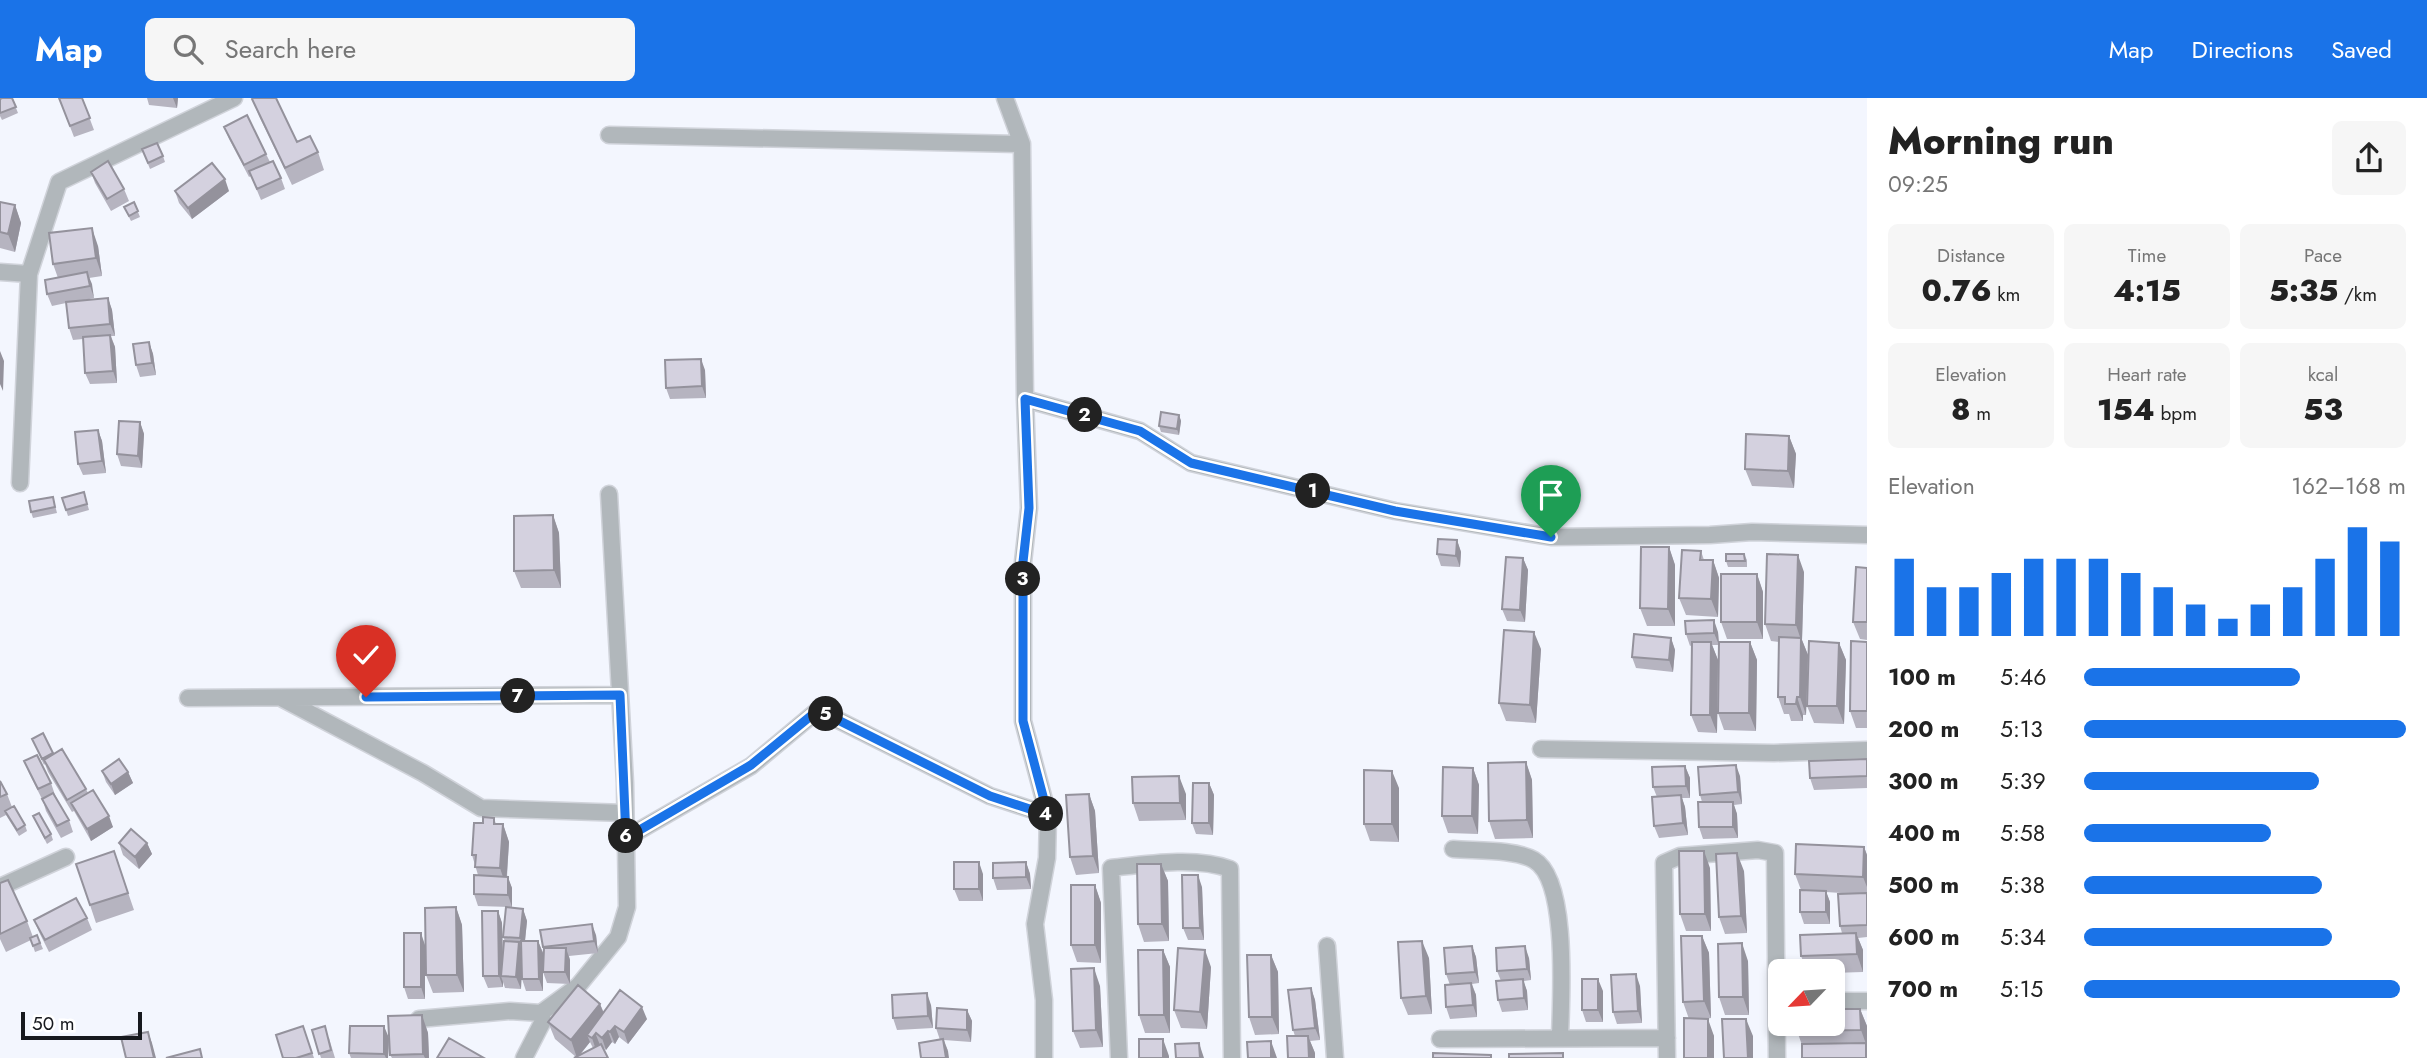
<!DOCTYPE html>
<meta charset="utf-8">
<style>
body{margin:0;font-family:Jost,sans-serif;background:#f6f6f6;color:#222;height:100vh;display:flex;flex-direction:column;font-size:26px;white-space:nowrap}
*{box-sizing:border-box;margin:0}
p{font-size:23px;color:#767676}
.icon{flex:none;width:38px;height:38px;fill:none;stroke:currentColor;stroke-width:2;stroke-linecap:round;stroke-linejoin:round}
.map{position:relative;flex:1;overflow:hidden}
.drawer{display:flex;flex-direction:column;background:#fff;width:560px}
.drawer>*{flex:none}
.needle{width:46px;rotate:245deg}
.fabs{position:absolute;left:1768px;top:861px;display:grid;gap:14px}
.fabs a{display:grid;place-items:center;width:77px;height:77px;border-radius:10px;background:#fff;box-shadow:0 4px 10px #0003;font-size:35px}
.scale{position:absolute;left:21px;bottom:18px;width:121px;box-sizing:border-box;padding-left:7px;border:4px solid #17191e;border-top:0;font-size:19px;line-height:24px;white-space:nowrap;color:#17191e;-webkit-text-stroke:5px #fff;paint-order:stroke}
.pin{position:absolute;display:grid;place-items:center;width:60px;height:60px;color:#fff;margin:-72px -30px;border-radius:50% 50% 50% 0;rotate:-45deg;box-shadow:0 0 7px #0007}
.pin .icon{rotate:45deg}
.km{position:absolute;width:35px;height:35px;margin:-18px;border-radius:50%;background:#222;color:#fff;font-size:19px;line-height:35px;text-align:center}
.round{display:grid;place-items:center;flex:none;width:74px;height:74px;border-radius:10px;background:#f6f6f6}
.overview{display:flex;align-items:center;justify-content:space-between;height:119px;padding:0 21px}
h1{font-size:38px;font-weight:800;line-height:52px}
.metrics{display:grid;grid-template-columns:repeat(3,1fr);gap:10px;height:119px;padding:7px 21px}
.metrics div{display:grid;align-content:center;border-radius:10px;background:#f6f6f6;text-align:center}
.metrics b{font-size:30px;font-weight:800}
.metrics small{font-size:19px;font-weight:400}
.metrics p{font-size:19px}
.chart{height:196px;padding:14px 21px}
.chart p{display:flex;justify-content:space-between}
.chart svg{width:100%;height:126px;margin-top:7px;stroke:#1a73e8;stroke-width:6}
ul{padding:0 21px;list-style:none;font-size:23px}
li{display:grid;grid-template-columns:112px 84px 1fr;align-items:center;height:52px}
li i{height:18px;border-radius:9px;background:#1a73e8}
header{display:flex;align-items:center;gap:42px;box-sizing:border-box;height:98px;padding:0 35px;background:#1a73e8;color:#fff}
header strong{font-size:33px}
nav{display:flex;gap:38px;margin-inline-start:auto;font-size:24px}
.search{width:490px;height:63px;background:#f6f6f6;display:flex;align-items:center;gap:18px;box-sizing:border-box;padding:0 24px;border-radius:10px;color:#767676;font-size:26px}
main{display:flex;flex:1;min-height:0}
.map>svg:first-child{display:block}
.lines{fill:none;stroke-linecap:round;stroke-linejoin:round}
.street-casing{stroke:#d0d3da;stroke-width:19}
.street{stroke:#b1b7bb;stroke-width:16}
.wall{fill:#b6b4c0;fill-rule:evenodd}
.shaded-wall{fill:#94929c}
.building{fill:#d4d1df;stroke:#94929c;stroke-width:2}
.route-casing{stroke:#fff;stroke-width:14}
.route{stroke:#1a73e8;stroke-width:9}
</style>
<header>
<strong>Map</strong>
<div class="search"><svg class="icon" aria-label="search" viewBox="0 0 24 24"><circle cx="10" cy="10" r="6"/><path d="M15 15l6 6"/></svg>Search here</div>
<nav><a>Map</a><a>Directions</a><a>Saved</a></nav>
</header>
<main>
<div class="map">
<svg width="1867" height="960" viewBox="0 0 1867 960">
<rect width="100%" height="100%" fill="#f3f6fe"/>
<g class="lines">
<g class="street-casing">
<path id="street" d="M1005 0 1022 46 1025 301 1029 410 1023 464V623L1048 717 1047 760 1035 826 1044 902V960
M609 37 1022 46
M0 174 29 176
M1025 301 1140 333 1191 365 1395 413 1551 439 1710 437 1752 434 1867 437
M20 385 29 176 59 84 234 0
M188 600 620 597
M283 601 423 675 481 710 625 715
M1541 651 1774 655 1867 652
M626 740 751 668 818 612 990 698 1048 717
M1453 751C1476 753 1515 751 1534 762 1569 782 1561 901 1560 939
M0 789 66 759
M1327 848 1335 960
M1832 903H1867
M541 915 578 888 618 839 627 809 625 685 609 396
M419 921 510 913 541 915 543 923 524 960
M1440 941 1667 940
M1119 960 1111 770C1146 766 1196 758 1230 771L1232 960
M1667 960 1664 765 1680 758 1758 752 1775 755 1777 960"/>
</g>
<use href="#street" class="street"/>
</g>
<path class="wall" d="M12 0 18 15 2 22 0 18V1Z
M59 0H82L94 32 74 39Z
M147 0H178L177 10 149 7Z
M252 1 297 44 318 54 324 72 292 87 259 18Z
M224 29 266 56 270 64 281 80 285 91 261 102 251 78 249 79 229 41Z
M142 51 163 58 165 64 150 71Z
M91 74 124 91 129 103 111 113 95 85Z
M175 93H229L192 121 179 105Z
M0 104 15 107 21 125 15 154 0 150Z
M134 104 140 119 131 123 124 109Z
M98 148 102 178 89 180 94 200 75 204 108 200 112 212 115 238H111L115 249 117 285 90 286 85 275 83 241 73 242 69 230 66 205 52 208 47 196 58 180 53 166Z
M149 244 153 256 156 277 140 279 136 267Z
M705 272 706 300 670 301 666 290Z
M1179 317 1181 323 1179 337 1161 334 1159 328Z
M140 324 144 336 142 370 121 368 117 356Z
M98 332 102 343 106 375 83 377 78 366Z
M1789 338 1796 356 1794 390 1752 388 1745 371Z
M84 394 89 412 68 418 62 400Z
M53 399 57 415 33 420 31 414Z
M553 417 559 435 561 490H521L514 473Z
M1457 442 1461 454 1460 469 1441 468 1437 456Z
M1669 449 1675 467V528H1647L1640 510Z
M1701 453 1704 462H1713L1719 480 1718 519 1686 517 1679 500Z
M1744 456 1747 462V469H1728L1726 463Z
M1523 460 1528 472 1525 524 1507 523 1502 511Z
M1867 470V542L1860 541 1853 524Z
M1804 474 1802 542 1808 557 1806 617H1803V623H1791L1789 616H1784L1778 599 1779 544 1771 543 1765 526Z
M1757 476 1763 494V541H1727L1721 524Z
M1718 534 1719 547H1712L1718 562 1717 635 1698 634 1691 617 1692 547 1690 548 1686 536Z
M1671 540 1675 552 1673 574 1636 570 1632 559Z
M1750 544 1757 562 1756 633 1724 632 1718 615Z
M1867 544V630H1856L1850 613Z
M1839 545 1846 562 1844 626 1814 625 1807 608Z
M1541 551 1536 625 1506 623 1499 605Z
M32 641 54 656 86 691 88 695 113 729 91 743 74 713 72 714 48 674 45 666 44 667Z
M1867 661V690L1814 692 1810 680Z
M24 663 51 685 55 697 69 722 73 734 61 740 46 713 43 703 29 675Z
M1526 664 1532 682 1533 740 1495 741 1489 723Z
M1685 668 1690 680V700H1682L1685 709 1688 737 1659 740 1654 728 1657 699 1653 689Z
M1473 670 1479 687 1478 736 1448 735 1442 718Z
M102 673 128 674 133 685 115 697 106 684Z
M1740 678 1742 706 1734 707 1737 716 1738 740 1703 741 1699 729 1702 704 1700 697Z
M0 683 7 696 12 709 25 727 27 733 19 738 6 717 0 720Z
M1209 685 1214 697 1213 737 1196 736 1192 725Z
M1399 690V744L1370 743 1364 726Z
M1089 696 1095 713 1099 775 1076 777 1070 759Z
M1186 696V722L1139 723 1133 705Z
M33 718 51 736 53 742 47 746Z
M494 720 496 726H503L509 744 507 779 512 790V809L478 808 474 796 478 777 472 757 483 725Z
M119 745H147L152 756 139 771 123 757Z
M1864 749 1867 757V839L1858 840 1863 852V874L1832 875V873H1807L1801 858 1842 835 1840 828 1856 796 1826 794 1830 804V826H1804L1800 814 1801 792 1795 776Z
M1026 764 1030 776 1031 791 997 792 993 780Z
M1161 766 1168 783 1169 843 1144 844 1138 826Z
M1710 770 1711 833H1686L1680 816Z
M120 771 134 812 96 825 90 807Z
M1744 773 1747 835 1725 836 1719 819Z
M983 776V803H959L954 791Z
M0 785 27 823 33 839 37 837 43 851 35 854 31 842 6 854 0 841Z
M1095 787 1101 805V865L1077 864 1071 847Z
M1202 789 1204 842H1188L1183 830Z
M456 809 462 827 464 894 433 895 426 877Z
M523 811 527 823 525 843H538L543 855V893H526L521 878V891L505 890 503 884V889L488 890 483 878 498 813 502 825 503 854 505 843 503 839Z
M87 820 92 832 49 854 39 834 34 822Z
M596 837 598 855 569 858 570 862V886L547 885 543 874 544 852 543 849Z
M1702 838 1709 855 1711 920 1705 921 1714 938V960H1684L1689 921 1683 904Z
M425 847V901H408L404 889Z
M1472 848 1476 859 1479 885 1472 886 1476 897 1477 919 1450 921 1446 909 1450 887 1446 876Z
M1163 852 1170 869V935H1145L1139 917Z
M1271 857 1278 874 1279 936 1255 937 1249 919Z
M1429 860 1432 916 1408 917 1401 900Z
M1529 860 1531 882 1523 883 1527 893 1528 912 1502 914 1498 902 1501 883 1497 873Z
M1748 863 1749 917H1725L1719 899Z
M1211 869 1207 931 1181 930 1174 912Z
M1100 888 1103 949 1080 950 1073 933Z
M1640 888 1642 925 1617 926 1613 914Z
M1311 890 1315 902 1320 942 1310 943 1315 955 1295 938 1293 932Z
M1603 893V924H1586L1582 912Z
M600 906 604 915 647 921 628 946 619 939 615 946 612 944 606 952 603 949 576 959 555 941 548 924ZM590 944 593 950 580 957Z
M931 907 933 930 897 932 893 920Z
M1860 911 1867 928V960L1802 947 1797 933Z
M967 912 972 923 971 944 944 942 948 953 940 942 936 930Z
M422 917 428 935 429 960H392L390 957Z
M303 928 314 960H283Z
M312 932 329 940 335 960H321Z
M389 940 388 960H351L349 955Z"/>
<path class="shaded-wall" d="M173 0H178L177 10Z
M225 81 229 93 192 121 188 110Z
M15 107 21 125 15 154 8 136Z
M92 130 98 148 102 178 96 160Z
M87 174 92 186 94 200 90 188Z
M108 200 112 212 115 238 110 226Z
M110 237 115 249 117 285 113 273Z
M149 244 153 256 156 277 152 265Z
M0 253 4 263 3 293 0 286Z
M701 261 705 272 706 300 702 288Z
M1179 317 1181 323 1179 337 1177 331Z
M140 324 144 336 142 370 138 358Z
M98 332 102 343 106 375 102 363Z
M1789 338 1796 356 1794 390 1788 373Z
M553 417 559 435 561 490 554 472Z
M1457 442 1461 454 1460 469 1456 458Z
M1669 449 1675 467V528L1668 511Z
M1798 457 1804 474 1802 542 1808 557 1806 617 1800 599 1801 542 1796 527Z
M1523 460 1528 472 1525 524 1520 512Z
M1713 462 1719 480 1718 519 1711 501Z
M1757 476 1763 494V541L1757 524Z
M1714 522 1718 534 1719 547 1714 535Z
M1534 534 1541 551 1536 625 1530 607Z
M1671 540 1675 552 1673 574 1669 562Z
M1711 544 1718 562 1717 635 1710 617Z
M1750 544 1757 562 1756 633 1749 615Z
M1839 545 1846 562 1844 626 1837 608Z
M1797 599 1803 617V623L1796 606Z
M1526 664 1532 682 1533 740 1527 722Z
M1736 667 1740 678 1742 706 1738 694Z
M1685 668 1690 680V700L1686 688Z
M1473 670 1479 687 1478 736 1472 718Z
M1392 673 1399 690V744L1392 726Z
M128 674 133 685 115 697 111 686Z
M1179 678 1186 696V722L1180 705Z
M1209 685 1214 697 1213 737 1209 725Z
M1089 696 1095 713 1099 775 1093 758Z
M1681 697 1685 709 1688 737 1683 725Z
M1733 704 1737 716 1738 740 1733 729Z
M109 718 113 729 91 743 87 731Z
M503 726 509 744 506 788 500 770Z
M147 745 152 756 139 771 135 759Z
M1864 749 1867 757V789L1863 779Z
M1704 753 1710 770 1711 833 1705 816Z
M1737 755 1744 773 1747 835 1741 818Z
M979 764 983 776V803L979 791Z
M1026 764 1030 776 1031 791 1026 779Z
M1161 766 1168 783 1169 843 1162 826Z
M1198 777 1202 789 1204 842 1200 830Z
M508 779 512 790V809L508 797Z
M1095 787 1101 805V865L1095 847Z
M1826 793 1830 804V826L1826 814Z
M456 809 462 827 464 894 457 877Z
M523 811 527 823 524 852 520 840Z
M498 813 502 825 503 878H501L503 884V889L499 878Z
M592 826 596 837 598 855 594 843Z
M421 835 425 847V901L421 889Z
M1856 835 1863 852V874L1857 856Z
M1702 838 1709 855 1711 920 1704 903Z
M538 843 543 855V893L539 881Z
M1422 843 1429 860 1432 916 1426 898Z
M519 844 523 856 521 891 516 879Z
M1742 845 1748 863 1749 917 1743 899Z
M1472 848 1476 859 1479 885 1475 874Z
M1525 848 1529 860 1531 882 1527 871Z
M566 850 570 862V886L565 874Z
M1163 852 1170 869V935L1164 917Z
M1205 852 1211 869 1207 931 1200 914Z
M1271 857 1278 874 1279 936 1272 919Z
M1094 870 1100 888 1103 949 1096 932Z
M1636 876 1640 888 1642 925 1638 913Z
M1523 881 1527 893 1528 912 1524 900Z
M1598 881 1603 893V924L1598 912Z
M1471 885 1476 897 1477 919 1473 907Z
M1311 890 1315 902 1320 942 1315 930Z
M927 895 931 907 933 930 928 918Z
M600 906 607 924 596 937 600 947 596 952 592 940 587 937 590 944 577 960 571 942Z
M642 909 647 921 628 946 624 934Z
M1860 911 1867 928V960H1866V946L1861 932Z
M967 912 972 923 971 944 967 932Z
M422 917 428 935 429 960H425L423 956Z
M1708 921 1714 938V960H1708Z
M1746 921 1753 938V960H1748Z
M384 928 389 940 388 960H386L384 956Z
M615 928 619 939 615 946 610 934Z
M608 933 612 944 606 952 602 940Z
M148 934 152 945 156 960H154Z
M1308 938 1315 955V960H1309Z
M943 941 948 953 949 960H946Z
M1163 941 1169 958V960H1163Z
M1271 943 1277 960H1271Z
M1199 945 1204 960H1200Z"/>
<path class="building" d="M2 0H12L16 9 0 15V1Z
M59 0H82L90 20 70 28Z
M253 0H276L297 44 310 38 318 54 285 70 252 1Z
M247 17 266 56 244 67 224 29Z
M157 45 163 58 148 65 142 51Z
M108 63 124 91 107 101 91 74Z
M273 63 281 80 257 91 249 73Z
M212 65 225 81 188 110 175 93Z
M0 104 15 107 8 136 0 134Z
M134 104 138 113 129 118 124 109Z
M92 130 96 160 53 166 49 135Z
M87 174 90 188 47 196 45 182Z
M108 200 110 226 69 230 66 204Z
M110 237 113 273 85 275 83 239Z
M149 244 152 265 136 267 133 246Z
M701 261 702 288 666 290 665 262Z
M1161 314 1179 317 1177 331 1159 328Z
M119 323 140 324 138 358 117 356Z
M98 332 102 363 78 366 75 334Z
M1746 336 1789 338 1788 373 1745 371Z
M84 394 87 406 66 412 62 400Z
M53 399 55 409 31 414 29 403Z
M553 417 554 472 514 473V418Z
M1438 441 1457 442 1456 458 1437 456Z
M1641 449H1669L1668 511 1640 510Z
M1682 452 1701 453 1700 462H1713L1711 501 1679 500Z
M1726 456H1744L1745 463H1726Z
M1767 456 1798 457 1796 527 1765 526Z
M1506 459 1523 460 1520 512 1502 511Z
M1856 469 1867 470V524H1853Z
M1721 476H1757V524H1721Z
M1714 522V535L1686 536 1685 523Z
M1504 532 1534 534 1530 607 1499 605Z
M1634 536 1671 540 1669 562 1632 559Z
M1779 539 1801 540 1800 599H1797L1796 606H1785V599H1778Z
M1809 543 1839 545 1837 608H1807Z
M1851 543 1867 544V613H1850Z
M1692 544H1711L1710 617H1691Z
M1719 544H1750L1749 615H1718Z
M43 635 53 655 42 661 32 641Z
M62 651 86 691 67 702 44 662Z
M37 657 51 685 38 691 24 663Z
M119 661 128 674 111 686 102 673Z
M1867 661V678L1810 680 1809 663Z
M1526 664 1527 722 1489 723 1488 665Z
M1736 667 1738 694 1700 697 1698 669Z
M1685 668 1686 688 1653 689 1652 669Z
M1443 669 1473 670 1472 718H1442Z
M1364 672 1392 673V726H1364Z
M1179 678 1180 705H1133L1132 679Z
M0 683 7 696 0 699Z
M1193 685H1209V725H1192Z
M93 692 109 718 87 731 71 705Z
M53 695 69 722 57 728 42 701Z
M1089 696 1093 758 1070 759 1066 697Z
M1681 697 1683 725 1654 728 1652 699Z
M1698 704H1733V729H1699Z
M14 708 25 727 17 732 5 713Z
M39 715 51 736 45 740 33 718Z
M483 719 494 720V726H503L500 770 475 769 476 757H472L474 725H483Z
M131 731 147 745 135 759 119 745Z
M1796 746 1864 749 1863 779 1795 776Z
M114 753 128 795 90 807 76 766Z
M1679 753H1704L1705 816H1680Z
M1737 755 1741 818 1719 819 1716 756Z
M954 764H979V791H954Z
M1026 764V779L993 780V765Z
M1137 766H1161L1162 826H1138Z
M474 777 508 779V797L474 796Z
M1182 777H1198L1200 830H1183Z
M8 782 27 823 0 836V785Z
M1071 787H1095V847H1071Z
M1800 792 1826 793V814H1800Z
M1867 795V827L1840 828 1838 796Z
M76 800 87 820 45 842 34 822Z
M456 809 457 877H426L425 810Z
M506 809 523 811 520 840 503 839Z
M482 813H498L499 878H483Z
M592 826 594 843 543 849 540 832Z
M404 835H421V889H404Z
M1856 835 1857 856 1801 858 1800 837Z
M37 837 40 845 33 848 30 840Z
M1681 838H1702L1704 903 1683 904Z
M504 843 519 844 516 879 501 878Z
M521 843H538L539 881H522Z
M1422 843 1426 898 1401 900 1398 844Z
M1742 845 1743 899H1719L1718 846Z
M1472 848 1475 874 1446 876 1444 850Z
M1525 848 1527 871 1497 873 1496 850Z
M544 850H566L565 874H543Z
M1178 850 1205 852 1200 914 1174 912Z
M1138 852H1163L1164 917H1139Z
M1247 857H1271L1272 919H1249Z
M1094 870 1096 932 1073 933 1071 871Z
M1636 876 1638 913 1613 914 1611 877Z
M1523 881 1524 900 1498 902 1496 883Z
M1582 881H1598V912H1582Z
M1471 885 1473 907 1446 909 1445 887Z
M578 887 600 906 571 942 548 924Z
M1311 890 1315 930 1293 932 1288 892Z
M620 892 642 909 624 934 615 928 610 934 608 933 602 940 596 935 592 940 587 937Z
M927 895 928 918 893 920 892 897Z
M937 910 967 912V932L936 930Z
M1832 911H1860L1861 932 1797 933V926H1832Z
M422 917 423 956 390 957 388 918Z
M1684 920 1708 921V960H1684Z
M1722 921H1746L1748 960H1724Z
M303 928 312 955 296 960H283L276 937Z
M325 928 331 952 319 956 312 932Z
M350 928H384V956L349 955Z
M148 934 154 960H126L121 939Z
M1287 938H1308L1309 960H1288Z
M449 940 484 960H437Z
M943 941 946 960H921L919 945Z
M1139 941H1163V960H1139Z
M1271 943V960H1248L1247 944Z
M1199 945 1200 960H1176L1175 946Z
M1866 945V960H1802V946Z
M601 946 608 960H574Z
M200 951 202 960H166Z
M1433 955 1491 957V960H1433Z
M1563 955V960H1509V956Z"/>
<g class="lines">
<g class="route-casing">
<path id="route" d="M366 599 620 597 626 740 751 667 818 612 990 698 1048 717 1023 623V464L1029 410 1025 301 1140 333 1191 365 1395 413 1551 439"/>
</g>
<use href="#route" class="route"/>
</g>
</svg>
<div class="fabs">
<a><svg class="needle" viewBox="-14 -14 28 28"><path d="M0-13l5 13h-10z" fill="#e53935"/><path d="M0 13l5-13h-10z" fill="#767676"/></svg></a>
</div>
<div class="scale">50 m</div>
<div class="pin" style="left:1551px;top:439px;background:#1e9e55"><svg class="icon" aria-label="arrive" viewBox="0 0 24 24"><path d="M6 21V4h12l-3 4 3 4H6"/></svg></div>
<div class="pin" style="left:366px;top:599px;background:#d93025"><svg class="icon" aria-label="check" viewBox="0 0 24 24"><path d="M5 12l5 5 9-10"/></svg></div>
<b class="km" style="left:1313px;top:393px">1</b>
<b class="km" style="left:1085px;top:317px">2</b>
<b class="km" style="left:1023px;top:481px">3</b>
<b class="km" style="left:1046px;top:716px">4</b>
<b class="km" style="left:826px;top:616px">5</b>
<b class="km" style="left:626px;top:738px">6</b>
<b class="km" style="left:518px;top:598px">7</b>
</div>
<section class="drawer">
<div class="overview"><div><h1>Morning run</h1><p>09:25</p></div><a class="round"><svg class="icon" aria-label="share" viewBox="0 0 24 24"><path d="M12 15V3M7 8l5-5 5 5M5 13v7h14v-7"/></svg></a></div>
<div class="metrics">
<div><p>Distance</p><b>0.76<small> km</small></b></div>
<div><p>Time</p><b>4:15</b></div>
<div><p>Pace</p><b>5:35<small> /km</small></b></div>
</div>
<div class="metrics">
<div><p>Elevation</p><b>8<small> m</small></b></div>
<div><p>Heart rate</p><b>154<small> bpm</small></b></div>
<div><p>kcal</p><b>53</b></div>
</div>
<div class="chart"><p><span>Elevation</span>162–168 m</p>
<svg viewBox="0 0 160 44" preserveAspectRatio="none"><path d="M5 44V17M15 44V27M25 44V27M35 44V22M45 44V17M55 44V17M65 44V17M75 44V22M85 44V27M95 44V33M105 44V38M115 44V33M125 44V27M135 44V17M145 44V6M155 44V11"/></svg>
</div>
<ul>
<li><b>100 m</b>5:46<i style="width:67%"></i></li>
<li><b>200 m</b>5:13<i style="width:100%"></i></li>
<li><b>300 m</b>5:39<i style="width:73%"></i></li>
<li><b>400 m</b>5:58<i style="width:58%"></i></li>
<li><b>500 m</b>5:38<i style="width:74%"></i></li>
<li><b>600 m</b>5:34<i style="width:77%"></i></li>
<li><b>700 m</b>5:15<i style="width:98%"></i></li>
</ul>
</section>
</main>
